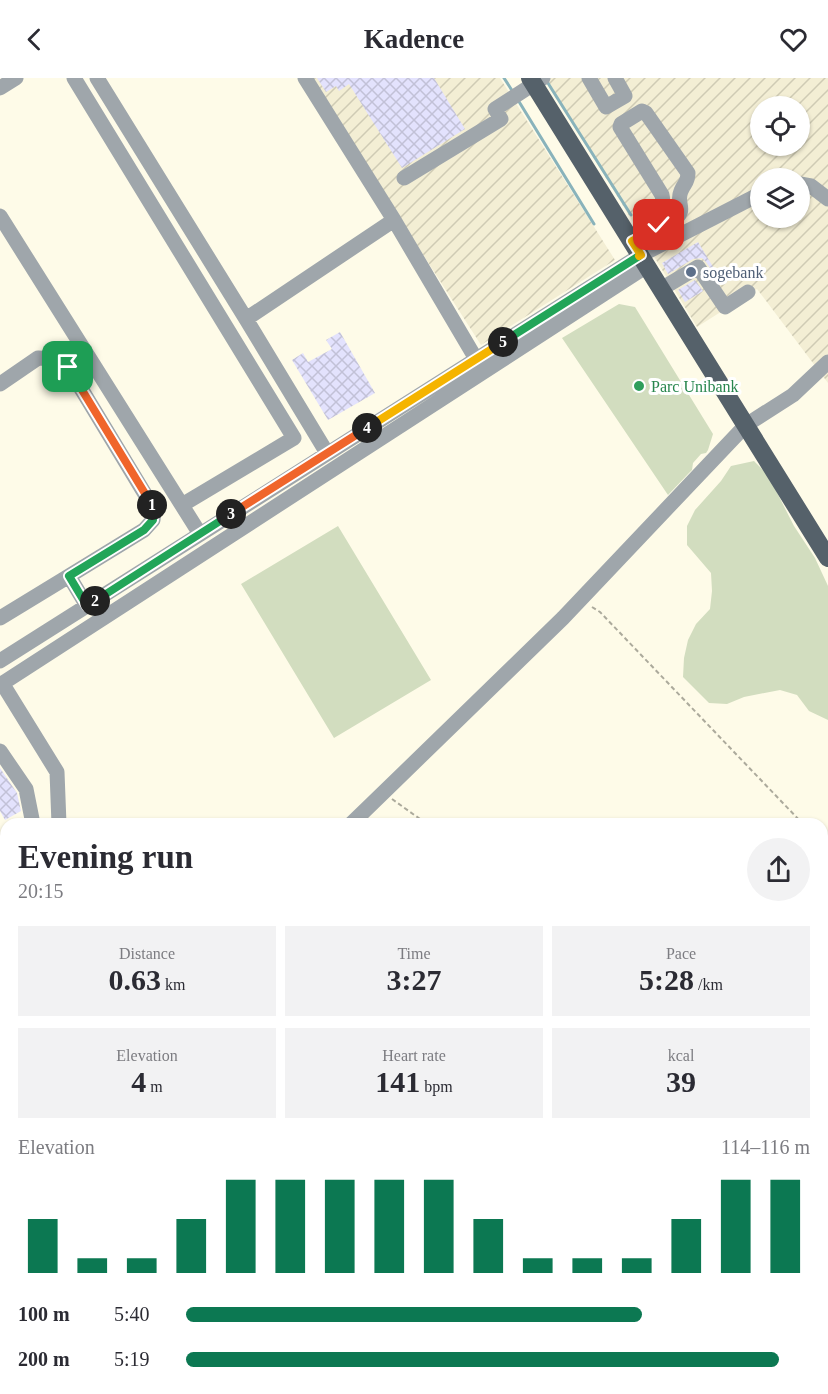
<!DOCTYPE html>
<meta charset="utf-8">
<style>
body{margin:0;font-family:"Times New Roman",serif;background:#f2f2f3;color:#2b2b33;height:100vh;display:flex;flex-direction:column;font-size:22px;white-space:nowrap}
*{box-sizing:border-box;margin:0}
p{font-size:20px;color:#7c7c81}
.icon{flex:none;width:33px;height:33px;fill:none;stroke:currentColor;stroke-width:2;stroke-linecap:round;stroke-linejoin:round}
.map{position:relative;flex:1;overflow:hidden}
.side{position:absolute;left:0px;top:740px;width:828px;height:578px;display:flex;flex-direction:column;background:#fff;border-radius:18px 18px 0 0;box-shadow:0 2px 4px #0004}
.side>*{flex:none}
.controls{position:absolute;left:750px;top:18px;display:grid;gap:12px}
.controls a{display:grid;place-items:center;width:60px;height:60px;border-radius:50%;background:#fff;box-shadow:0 2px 4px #0004;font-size:30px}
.pin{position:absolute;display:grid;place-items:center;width:51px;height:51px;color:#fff;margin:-26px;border-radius:12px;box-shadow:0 3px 9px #0006}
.km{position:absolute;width:30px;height:30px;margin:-15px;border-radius:50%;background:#222;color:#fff;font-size:16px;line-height:30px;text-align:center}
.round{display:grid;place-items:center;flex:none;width:63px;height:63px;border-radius:32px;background:#f2f2f3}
.head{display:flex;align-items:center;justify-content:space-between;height:102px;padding:0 18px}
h1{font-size:33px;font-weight:600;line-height:45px}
.metrics{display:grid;grid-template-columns:repeat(3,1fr);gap:9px;height:102px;padding:6px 18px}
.metrics div{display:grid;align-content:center;border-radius:0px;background:#f2f2f3;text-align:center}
.metrics b{font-size:30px;font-weight:600}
.metrics small{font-size:16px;font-weight:400}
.metrics p{font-size:16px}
.chart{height:168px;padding:12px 18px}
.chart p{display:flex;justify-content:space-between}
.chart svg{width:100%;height:108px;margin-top:6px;stroke:#0c7852;stroke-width:6}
ul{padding:0 18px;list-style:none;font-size:20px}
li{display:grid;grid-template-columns:96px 72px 1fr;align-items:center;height:45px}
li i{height:15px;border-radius:8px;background:#0c7852}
header{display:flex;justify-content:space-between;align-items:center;height:78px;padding:0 18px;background:#fff;font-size:27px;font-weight:600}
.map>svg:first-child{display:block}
.industrial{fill:url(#industrial-furrows);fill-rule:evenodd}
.grass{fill:#d2ddbf}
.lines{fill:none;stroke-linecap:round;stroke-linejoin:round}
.stream{stroke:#89b3bb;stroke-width:3}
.building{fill:url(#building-cross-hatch)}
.path{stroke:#acaa9c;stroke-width:2;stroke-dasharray:4.5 3;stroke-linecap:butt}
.minor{stroke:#9fa6ab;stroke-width:15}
.major{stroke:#55616a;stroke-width:18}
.split-1-casing{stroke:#fff;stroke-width:12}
.split-2-casing{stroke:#fff;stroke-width:12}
.split-3-casing{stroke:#fff;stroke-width:12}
.split-4-casing{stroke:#fff;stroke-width:12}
.split-5-casing{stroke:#fff;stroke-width:12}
.split-6-casing{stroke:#fff;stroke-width:12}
.split-7-casing{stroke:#fff;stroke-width:12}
.split-1{stroke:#f0652b;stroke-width:8}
.split-2{stroke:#22a559;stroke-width:8}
.split-3{stroke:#22a559;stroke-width:8}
.split-4{stroke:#f0652b;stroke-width:8}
.split-5{stroke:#f5b400;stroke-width:8}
.split-6{stroke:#22a559;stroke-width:8}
.split-7{stroke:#f5b400;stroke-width:8}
.service-dot{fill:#5c6f8a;stroke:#fff;stroke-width:2}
.leisure-dot{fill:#2e9e5b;stroke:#fff;stroke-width:2}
.labels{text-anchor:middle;stroke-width:6;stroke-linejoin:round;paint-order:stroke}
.service-label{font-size:16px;fill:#4e5e75;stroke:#fff;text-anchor:start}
.leisure-label{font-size:16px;fill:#27864d;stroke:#fff;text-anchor:start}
</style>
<header><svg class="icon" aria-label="back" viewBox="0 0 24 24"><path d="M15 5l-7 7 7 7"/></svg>Kadence<svg class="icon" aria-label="heart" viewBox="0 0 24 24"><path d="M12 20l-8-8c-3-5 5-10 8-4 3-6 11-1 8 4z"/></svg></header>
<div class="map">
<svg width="828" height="1316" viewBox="0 0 828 1316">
<defs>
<pattern id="industrial-furrows" width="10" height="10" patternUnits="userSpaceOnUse" patternTransform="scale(1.5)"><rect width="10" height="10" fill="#f3eed4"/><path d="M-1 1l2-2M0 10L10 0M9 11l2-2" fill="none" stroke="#cfcbb4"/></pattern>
<pattern id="building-cross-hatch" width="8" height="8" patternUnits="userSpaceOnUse" patternTransform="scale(1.5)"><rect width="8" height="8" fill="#e3e2fd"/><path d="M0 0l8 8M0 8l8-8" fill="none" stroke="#c2c1d7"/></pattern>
</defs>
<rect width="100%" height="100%" fill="#fefbe8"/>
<path class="industrial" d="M310 0H500L615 182 481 267Z
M545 0H828V305L757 211 697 249ZM760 28H800V68H760ZM760 100H800V140H760Z"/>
<path class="grass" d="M619 226 635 229 713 356 708 372 706 375 701 376 693 385 692 392 688 396 668 417 562 260Z
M754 383 768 397 794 448 815 480 828 508V642L809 633 797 617 780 612 744 619 727 626 709 625 683 599 684 580 688 562 696 546 710 531 712 513 711 495 687 467V448L695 432 721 403 731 388Z
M338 448 431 602 334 660 241 506Z
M0 1170 6 1176V1311H39L42 1316H0Z"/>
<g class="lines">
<path class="stream" d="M504 0 513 14
M546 2 631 137
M518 22 594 146
M0 1245 6 1261
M23 1311 27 1316"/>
</g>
<path class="building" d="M317 0H434L465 51 402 90 349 6 339 13 336 8 326 14Z
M698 164 721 202 719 203 706 184 702 180 693 181 668 196 662 185Z
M695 202 703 213 685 224 678 212Z
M340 254 375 315 328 342 292 282 303 275 308 284 332 271 326 262Z
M0 690 17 715 21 733 5 742 0 733Z"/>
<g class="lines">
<path class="path" d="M592 529 600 534 803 746
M392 721 427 746
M822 765 828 771
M822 878 828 875
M0 1218 3 1224 6 1227
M76 1311 79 1316"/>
<path class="minor" d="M74 0 294 360 182 427
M97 0 246 241 327 375
M305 0 394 142 476 281
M589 0 606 29 625 18 615 0
M0 10 16 0
M404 100 501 41 495 31 543 0
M800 106 811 108 828 121
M0 138 200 456
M631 163 660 149C665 149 668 147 672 144 689 131 675 127 681 113 684 105 688 105 688 95L646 35 642 33 621 46 620 49 662 117C665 129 658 139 660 149
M661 211 698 189 725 229 748 214
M246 241 394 142
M0 306 38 280 54 281 68 289 154 431 153 442 144 452 69 498 87 528
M0 540 69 498
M0 583 641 177 760 116
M2 605 57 694 59 746
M0 607 647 188
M0 673 26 711 33 746
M351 746 563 540 746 347 793 317 828 284
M0 855 6 864
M0 1064 6 1058
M0 1093 6 1088
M822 1183 828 1177
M366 1311 371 1316
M717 1311 721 1316
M218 1316 223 1311
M406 1316 410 1311
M584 1316 590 1311
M645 1316 649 1311"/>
<path class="major" d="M530 0 828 480"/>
</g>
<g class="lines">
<g class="split-1-casing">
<path id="split-1" d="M68 289 152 427"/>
</g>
<g class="split-2-casing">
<path id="split-2" d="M95 523 87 528 69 498 144 452 153 442 154 430 152 427"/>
</g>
<g class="split-3-casing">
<path id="split-3" d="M95 523 231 436"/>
</g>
<g class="split-4-casing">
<path id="split-4" d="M231 436 367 350"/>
</g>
<g class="split-5-casing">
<path id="split-5" d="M367 350 503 264"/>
</g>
<g class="split-6-casing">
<path id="split-6" d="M503 264 639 178"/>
</g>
<g class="split-7-casing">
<path id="split-7" d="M639 178 641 177 632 163 660 149 659 147"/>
</g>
<use href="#split-1" class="split-1"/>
<use href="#split-2" class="split-2"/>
<use href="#split-3" class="split-3"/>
<use href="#split-4" class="split-4"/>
<use href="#split-5" class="split-5"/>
<use href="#split-6" class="split-6"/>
<use href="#split-7" class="split-7"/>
</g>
<circle class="service-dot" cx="691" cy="194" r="6"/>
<circle class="leisure-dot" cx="639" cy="308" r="6"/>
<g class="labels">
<g class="service-label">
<text x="703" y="200">sogebank</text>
</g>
<g class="leisure-label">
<text x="651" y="314">Parc Unibank</text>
</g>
</g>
</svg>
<div class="controls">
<a><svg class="icon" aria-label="locate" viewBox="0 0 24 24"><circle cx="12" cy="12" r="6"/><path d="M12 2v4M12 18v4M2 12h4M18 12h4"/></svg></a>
<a><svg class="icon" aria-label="layers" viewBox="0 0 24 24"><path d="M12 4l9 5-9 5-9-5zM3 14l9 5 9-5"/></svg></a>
</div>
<div class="pin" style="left:68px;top:289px;background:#1e9e55"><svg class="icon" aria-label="arrive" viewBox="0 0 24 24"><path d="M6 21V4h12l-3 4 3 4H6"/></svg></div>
<div class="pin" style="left:659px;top:147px;background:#d93025"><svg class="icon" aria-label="check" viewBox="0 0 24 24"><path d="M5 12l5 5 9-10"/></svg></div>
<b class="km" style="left:152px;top:427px">1</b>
<b class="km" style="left:95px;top:523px">2</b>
<b class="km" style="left:231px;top:436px">3</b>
<b class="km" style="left:367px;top:350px">4</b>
<b class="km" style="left:503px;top:264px">5</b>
<section class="side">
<div class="head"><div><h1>Evening run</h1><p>20:15</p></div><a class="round"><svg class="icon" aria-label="share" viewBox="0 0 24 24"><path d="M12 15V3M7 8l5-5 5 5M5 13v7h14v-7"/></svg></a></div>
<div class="metrics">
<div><p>Distance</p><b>0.63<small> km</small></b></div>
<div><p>Time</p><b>3:27</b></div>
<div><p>Pace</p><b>5:28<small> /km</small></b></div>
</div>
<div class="metrics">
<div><p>Elevation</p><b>4<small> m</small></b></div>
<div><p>Heart rate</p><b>141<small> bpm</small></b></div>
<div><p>kcal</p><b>39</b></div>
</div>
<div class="chart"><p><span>Elevation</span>114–116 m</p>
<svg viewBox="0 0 160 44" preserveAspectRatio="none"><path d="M5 44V22M15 44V38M25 44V38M35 44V22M45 44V6M55 44V6M65 44V6M75 44V6M85 44V6M95 44V22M105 44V38M115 44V38M125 44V38M135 44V22M145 44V6M155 44V6"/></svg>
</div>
<ul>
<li><b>100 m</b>5:40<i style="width:73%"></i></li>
<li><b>200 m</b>5:19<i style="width:95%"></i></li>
</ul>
</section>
</div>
